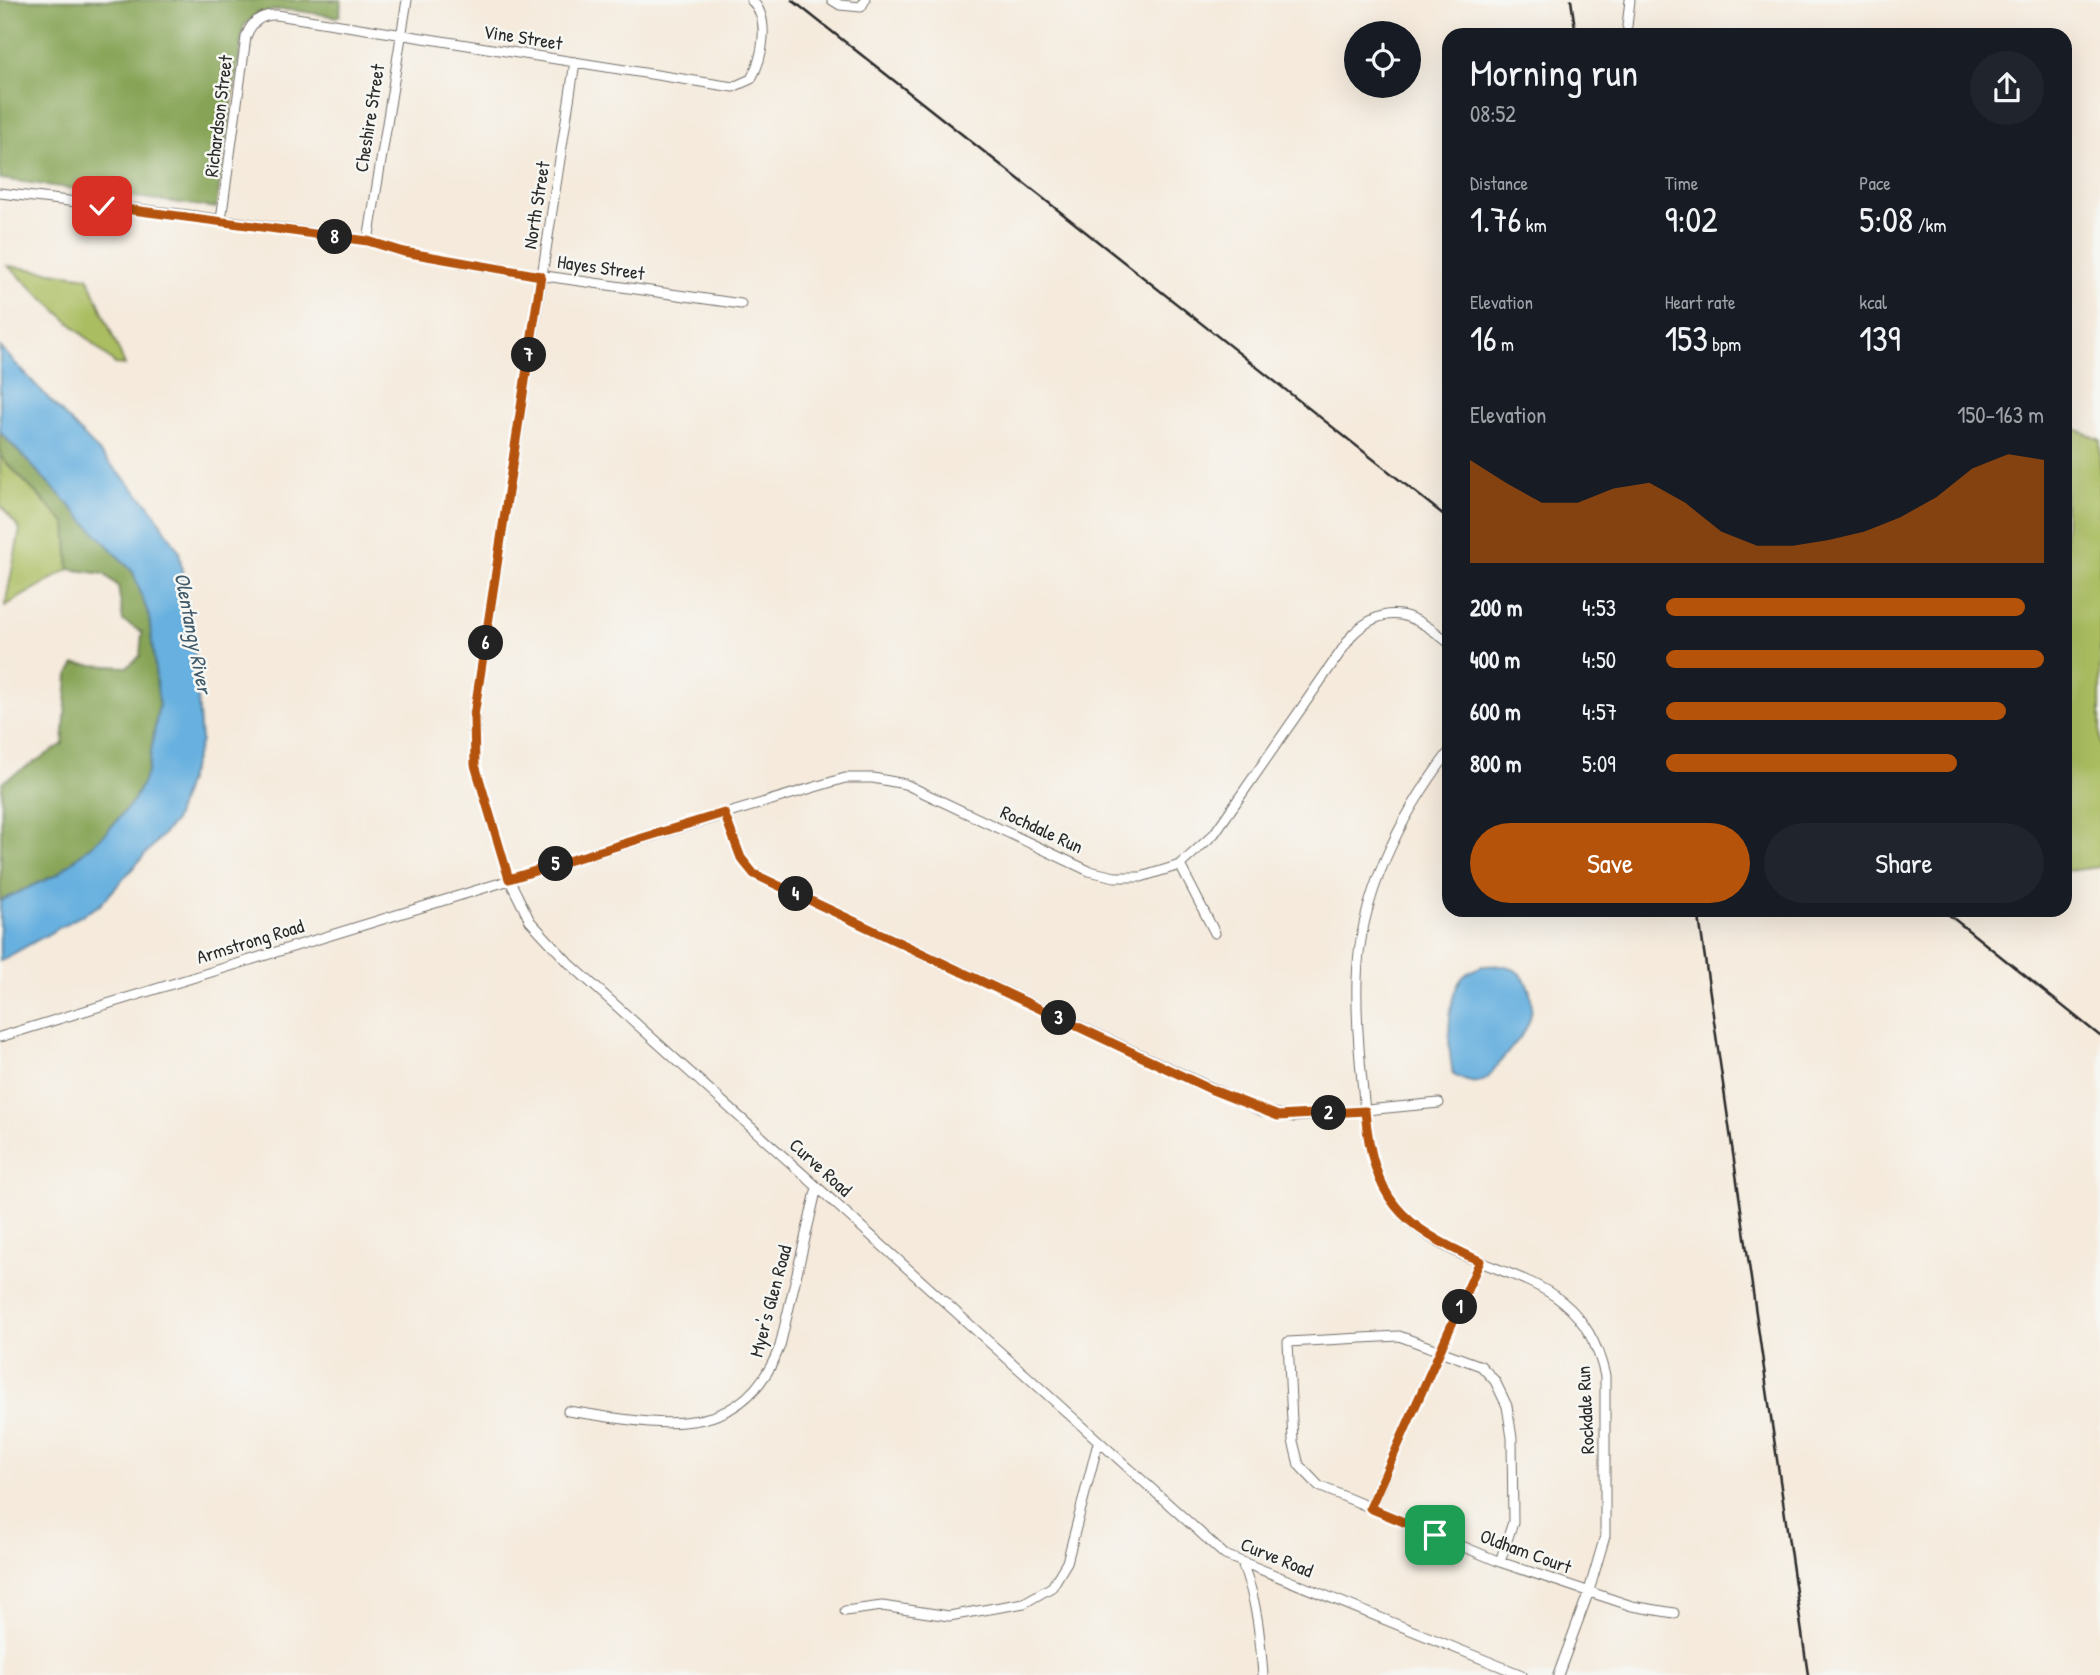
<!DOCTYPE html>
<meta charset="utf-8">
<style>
body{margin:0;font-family:"Patrick Hand",sans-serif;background:#20242c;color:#f1f3f6;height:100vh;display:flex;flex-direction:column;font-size:26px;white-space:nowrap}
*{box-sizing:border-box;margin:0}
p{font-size:23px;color:#9ea1a6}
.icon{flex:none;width:38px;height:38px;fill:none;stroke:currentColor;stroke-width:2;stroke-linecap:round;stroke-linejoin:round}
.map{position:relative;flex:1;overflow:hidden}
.drawer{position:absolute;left:1442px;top:28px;width:630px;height:889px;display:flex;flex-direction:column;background:#171b24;border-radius:21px;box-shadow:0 7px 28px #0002}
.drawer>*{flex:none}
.tools{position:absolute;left:1344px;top:21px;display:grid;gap:14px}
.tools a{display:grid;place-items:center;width:77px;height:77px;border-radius:50%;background:#171b24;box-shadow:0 7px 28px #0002;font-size:35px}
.pin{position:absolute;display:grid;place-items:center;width:60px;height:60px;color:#fff;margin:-30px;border-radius:14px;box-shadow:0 4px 10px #0006}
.km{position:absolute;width:35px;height:35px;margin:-18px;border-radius:50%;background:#222;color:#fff;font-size:19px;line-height:35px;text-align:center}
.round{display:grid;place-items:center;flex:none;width:74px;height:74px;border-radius:37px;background:#20242c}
.headline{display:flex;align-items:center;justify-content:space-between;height:119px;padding:0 28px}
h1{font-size:38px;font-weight:600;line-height:52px}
.metrics{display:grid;grid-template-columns:repeat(3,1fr);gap:10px;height:119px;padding:7px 28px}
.metrics div{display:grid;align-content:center}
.metrics b{font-size:35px;font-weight:600}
.metrics small{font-size:19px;font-weight:400}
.metrics p{font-size:19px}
.chart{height:196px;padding:14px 28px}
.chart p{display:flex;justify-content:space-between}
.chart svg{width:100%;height:126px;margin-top:7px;fill:#b45309;opacity:.7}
.button{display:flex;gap:14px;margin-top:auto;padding:14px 28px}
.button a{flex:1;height:80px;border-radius:42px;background:#b45309;color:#fff;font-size:28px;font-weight:600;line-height:80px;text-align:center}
.button a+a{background:#20242c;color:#f1f3f6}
ul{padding:0 28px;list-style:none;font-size:23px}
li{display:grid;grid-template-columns:112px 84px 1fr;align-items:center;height:52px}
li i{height:18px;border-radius:9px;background:#b45309}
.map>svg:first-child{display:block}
.green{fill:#aabd61;stroke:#6a7446;stroke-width:2}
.forest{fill:#87a457;stroke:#596841;stroke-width:2}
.water{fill:#67b0df;stroke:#496e85;stroke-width:2}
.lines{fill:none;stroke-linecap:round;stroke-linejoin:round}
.street-casing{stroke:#726e69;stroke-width:11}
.street{stroke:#fff;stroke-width:9}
.rail{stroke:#2b2b2b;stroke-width:2.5}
.route-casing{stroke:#fff;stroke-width:14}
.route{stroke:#b45309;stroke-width:9}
.labels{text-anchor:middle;stroke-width:5;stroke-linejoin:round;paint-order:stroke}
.street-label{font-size:19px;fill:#2b2b2b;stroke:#f6f6f2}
.water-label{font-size:21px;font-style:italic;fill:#405a6a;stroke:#f6f6f2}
</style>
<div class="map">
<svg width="2100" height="1675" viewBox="0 0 2100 1675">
<rect width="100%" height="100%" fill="#f6f6f2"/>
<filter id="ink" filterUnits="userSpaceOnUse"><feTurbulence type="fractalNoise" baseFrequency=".0143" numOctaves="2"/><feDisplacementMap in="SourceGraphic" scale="14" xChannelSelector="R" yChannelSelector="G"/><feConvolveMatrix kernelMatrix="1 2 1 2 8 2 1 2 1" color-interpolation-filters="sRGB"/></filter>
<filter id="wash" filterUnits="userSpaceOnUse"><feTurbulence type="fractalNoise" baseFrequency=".00686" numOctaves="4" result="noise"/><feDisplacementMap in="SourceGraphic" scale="28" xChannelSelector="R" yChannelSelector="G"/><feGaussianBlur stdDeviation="1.57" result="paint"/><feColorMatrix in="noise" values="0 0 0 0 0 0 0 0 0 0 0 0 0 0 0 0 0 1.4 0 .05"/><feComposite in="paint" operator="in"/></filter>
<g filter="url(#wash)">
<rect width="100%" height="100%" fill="#f5eadc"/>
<path class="green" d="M8 266 88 277 125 365 115 364Z
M2065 424 2100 440V867L2065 871Z
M0 456 66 524 69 569 5 606 20 529 0 505Z"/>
<path class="forest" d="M0 0H341L340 15 336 17C303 12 268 0 244 26L216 208 0 179Z
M0 432 133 572 149 616 159 704 148 771 134 800 107 832 58 874 0 901 2 782 63 744 68 675 75 664 127 667 140 656 142 632 123 621 118 586 104 574 69 569 66 524 0 456Z"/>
<path class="water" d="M0 347 150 506 179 551 195 656 201 741 174 822 100 905 0 961V901L58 874 107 832 134 800 148 771 159 704 149 616 133 572 0 432Z
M1482 966C1490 966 1501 964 1509 967 1534 978 1537 1011 1524 1032 1513 1048 1498 1062 1487 1079 1475 1086 1465 1081 1454 1075 1447 1052 1446 996 1463 977 1467 972 1476 969 1482 966Z"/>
</g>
<g filter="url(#ink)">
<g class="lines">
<g class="street-casing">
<path id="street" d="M832 0 840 5 861 7 865 0
M1627 26 1630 0
M575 62 474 716 475 765 509 879 530 921 569 963 1225 1555 1522 1675
M0 193 188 215 368 241 404 252 510 271 741 304
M221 220 246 37C251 22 261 14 277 15L733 87 751 79C763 58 771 17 751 0
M368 241 407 0
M1449 752C1400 816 1359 897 1357 980 1356 1017 1359 1054 1363 1091 1368 1143 1371 1189 1414 1225 1485 1285 1580 1263 1605 1376V1536L1589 1591 1558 1675
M724 813 741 858 754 874 1261 1111 1294 1117 1439 1103
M1180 865 1215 933
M509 879 845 778H873L905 784 1089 871 1115 877H1141L1180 865 1214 834 1353 634C1388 600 1416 615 1449 643
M0 1037 510 880
M568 1411C653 1423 741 1448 780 1346L817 1187
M1370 1508 1480 1261
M1500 1562 1513 1522 1512 1438 1507 1406 1495 1381 1481 1366 1399 1336 1288 1342 1293 1441 1299 1465 1319 1486 1500 1562 1632 1606 1674 1613
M1242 1563C1257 1600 1260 1635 1263 1675
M845 1611 882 1606 949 1616 1024 1603 1052 1587 1067 1562 1098 1443"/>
</g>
<use href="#street" class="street"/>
<path class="rail" d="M792 0 1449 519
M1571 0 1576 35
M1698 910 1808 1675
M1943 910 2100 1036"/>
</g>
</g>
<g class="lines" filter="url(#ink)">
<g class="route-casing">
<path id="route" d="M102 206 368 241 404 252 541 276 474 716 475 765 509 879 724 813 741 858 754 874 1210 1089 1278 1116 1365 1111C1373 1199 1400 1226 1480 1261L1370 1508 1435 1535"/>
</g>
<use href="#route" class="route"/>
</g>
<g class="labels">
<g class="street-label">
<text transform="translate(523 37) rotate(9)" y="7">Vine Street</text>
<text transform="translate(218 116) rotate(-83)" y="7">Richardson Street</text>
<text transform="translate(369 118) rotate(-81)" y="7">Cheshire Street</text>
<text transform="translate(536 205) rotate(-81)" y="7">North Street</text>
<text transform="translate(601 267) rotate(8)" y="7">Hayes Street</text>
<text transform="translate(1042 829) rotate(25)" y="7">Rochdale Run</text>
<text transform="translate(250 941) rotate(-17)" y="7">Armstrong Road</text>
<text transform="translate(821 1167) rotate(42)" y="7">Curve Road</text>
<text transform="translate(770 1301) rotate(-75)" y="7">Myer's Glen Road</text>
<text transform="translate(1585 1410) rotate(-93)" y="7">Rockdale Run</text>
<text transform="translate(1526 1551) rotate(20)" y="7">Oldham Court</text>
<text transform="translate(1277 1557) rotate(22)" y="7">Curve Road</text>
</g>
<g class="water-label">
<text transform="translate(193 633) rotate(79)" y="7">Olentangy River</text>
</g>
</g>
</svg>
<div class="tools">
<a><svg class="icon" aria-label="locate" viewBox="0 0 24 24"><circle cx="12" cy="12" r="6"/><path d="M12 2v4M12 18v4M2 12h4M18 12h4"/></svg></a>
</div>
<div class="pin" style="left:1435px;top:1535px;background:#1e9e55"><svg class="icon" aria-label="arrive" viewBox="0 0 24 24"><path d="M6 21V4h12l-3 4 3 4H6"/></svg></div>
<div class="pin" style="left:102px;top:206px;background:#d93025"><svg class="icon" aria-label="check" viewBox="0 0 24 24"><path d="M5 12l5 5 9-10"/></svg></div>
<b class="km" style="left:1460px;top:1307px">1</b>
<b class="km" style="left:1329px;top:1113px">2</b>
<b class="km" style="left:1059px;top:1018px">3</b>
<b class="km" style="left:796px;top:894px">4</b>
<b class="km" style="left:556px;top:864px">5</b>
<b class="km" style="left:486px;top:643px">6</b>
<b class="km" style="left:529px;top:355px">7</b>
<b class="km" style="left:335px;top:237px">8</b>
<section class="drawer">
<div class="headline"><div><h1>Morning run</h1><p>08:52</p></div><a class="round"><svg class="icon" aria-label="share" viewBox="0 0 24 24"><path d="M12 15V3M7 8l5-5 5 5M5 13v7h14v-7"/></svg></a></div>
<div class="metrics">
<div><p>Distance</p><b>1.76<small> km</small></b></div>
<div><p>Time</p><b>9:02</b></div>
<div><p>Pace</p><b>5:08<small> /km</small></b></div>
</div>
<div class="metrics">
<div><p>Elevation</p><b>16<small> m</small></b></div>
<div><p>Heart rate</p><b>153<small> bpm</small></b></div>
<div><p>kcal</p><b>139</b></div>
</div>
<div class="chart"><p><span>Elevation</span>150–163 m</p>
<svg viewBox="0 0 160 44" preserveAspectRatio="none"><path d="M0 44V8L10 16L20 23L30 23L40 18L50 16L60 23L70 33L80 38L90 38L100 36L110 33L120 28L130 21L140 11L150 6L160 8V44z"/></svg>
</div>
<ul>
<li><b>200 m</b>4:53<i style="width:95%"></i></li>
<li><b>400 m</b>4:50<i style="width:100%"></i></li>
<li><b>600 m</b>4:57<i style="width:90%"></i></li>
<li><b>800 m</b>5:09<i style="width:77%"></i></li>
</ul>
<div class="button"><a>Save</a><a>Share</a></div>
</section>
</div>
